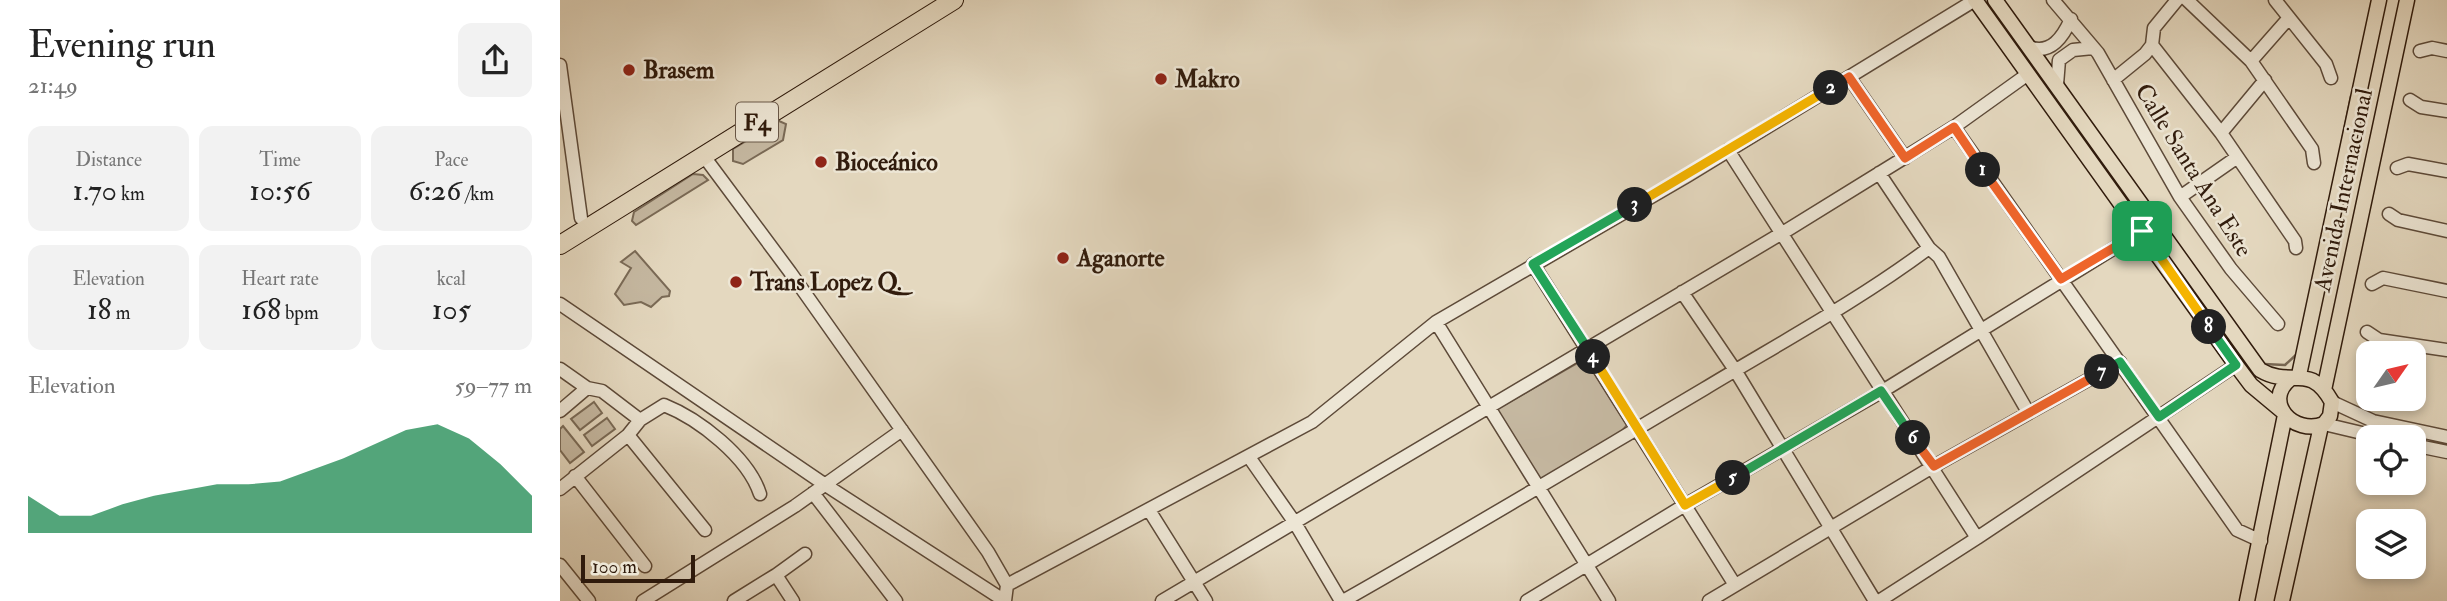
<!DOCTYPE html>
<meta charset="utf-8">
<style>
body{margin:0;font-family:"IM FELL Double Pica",serif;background:#f2f2f2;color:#222;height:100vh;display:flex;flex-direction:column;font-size:26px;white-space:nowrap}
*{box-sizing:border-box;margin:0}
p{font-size:23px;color:#767676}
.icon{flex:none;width:38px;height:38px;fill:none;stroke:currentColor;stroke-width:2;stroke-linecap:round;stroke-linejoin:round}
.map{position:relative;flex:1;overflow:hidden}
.sheet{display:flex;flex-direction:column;background:#fff;width:560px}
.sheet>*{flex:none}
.needle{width:46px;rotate:56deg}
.fabs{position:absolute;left:1796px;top:341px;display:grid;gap:14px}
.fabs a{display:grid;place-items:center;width:70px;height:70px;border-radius:14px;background:#fff;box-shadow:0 4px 10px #0003;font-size:35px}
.scale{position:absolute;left:21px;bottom:18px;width:114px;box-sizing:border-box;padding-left:7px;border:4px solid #301b0c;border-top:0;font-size:19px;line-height:24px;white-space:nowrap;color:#301b0c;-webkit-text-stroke:5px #ede6d5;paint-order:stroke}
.pin{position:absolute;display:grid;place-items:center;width:60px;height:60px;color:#fff;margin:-30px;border-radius:14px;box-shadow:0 4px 10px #0006}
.km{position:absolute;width:35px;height:35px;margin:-18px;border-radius:50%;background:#222;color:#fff;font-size:19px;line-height:35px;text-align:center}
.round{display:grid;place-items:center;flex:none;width:74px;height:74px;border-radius:14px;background:#f2f2f2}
.overview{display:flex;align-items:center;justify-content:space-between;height:119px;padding:0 28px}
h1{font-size:38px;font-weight:600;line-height:52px}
.metrics{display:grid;grid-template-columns:repeat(3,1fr);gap:10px;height:119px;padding:7px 28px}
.metrics div{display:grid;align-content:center;border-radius:14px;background:#f2f2f2;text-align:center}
.metrics b{font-size:30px;font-weight:600}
.metrics small{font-size:19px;font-weight:400}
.metrics p{font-size:19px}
.chart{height:196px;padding:14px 28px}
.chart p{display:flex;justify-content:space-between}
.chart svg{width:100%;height:126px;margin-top:7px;fill:#0b8043;opacity:.7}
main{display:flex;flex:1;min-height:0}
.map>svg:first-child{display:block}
.green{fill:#c5b8a1;stroke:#7a6a56;stroke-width:2}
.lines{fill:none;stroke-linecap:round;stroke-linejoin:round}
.stream{stroke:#776653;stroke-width:2.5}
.minor-casing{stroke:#5d4a39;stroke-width:15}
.major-casing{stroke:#301b0c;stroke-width:17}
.highway-casing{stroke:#301b0c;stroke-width:20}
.minor{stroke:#ede6d5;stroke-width:12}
.major{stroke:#e4d8bf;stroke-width:14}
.highway{stroke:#e4d8bf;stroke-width:18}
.split-1-casing{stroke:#fff;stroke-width:14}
.split-2-casing{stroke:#fff;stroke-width:14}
.split-3-casing{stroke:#fff;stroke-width:14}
.split-4-casing{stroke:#fff;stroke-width:14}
.split-5-casing{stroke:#fff;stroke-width:14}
.split-6-casing{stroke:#fff;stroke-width:14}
.split-7-casing{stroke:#fff;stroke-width:14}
.split-8-casing{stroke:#fff;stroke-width:14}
.split-9-casing{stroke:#fff;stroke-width:14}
.split-1{stroke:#f0652b;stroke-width:9}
.split-2{stroke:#f0652b;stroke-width:9}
.split-3{stroke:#f5b400;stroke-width:9}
.split-4{stroke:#22a559;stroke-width:9}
.split-5{stroke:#f5b400;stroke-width:9}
.split-6{stroke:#22a559;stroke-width:9}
.split-7{stroke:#f0652b;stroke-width:9}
.split-8{stroke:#22a559;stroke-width:9}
.split-9{stroke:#f5b400;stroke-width:9}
.poi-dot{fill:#8f2418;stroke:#ede6d5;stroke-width:2.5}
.labels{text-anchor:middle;stroke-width:5;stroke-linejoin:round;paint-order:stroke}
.shield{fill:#ede6d5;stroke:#695848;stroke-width:2}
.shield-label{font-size:23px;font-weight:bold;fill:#301b0c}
.poi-label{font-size:24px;font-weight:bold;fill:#301b0c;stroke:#ede6d5;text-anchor:start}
.street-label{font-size:24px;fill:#301b0c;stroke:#ede6d5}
</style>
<main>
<section class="sheet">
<div class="overview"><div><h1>Evening run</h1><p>21:49</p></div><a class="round"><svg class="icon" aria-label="share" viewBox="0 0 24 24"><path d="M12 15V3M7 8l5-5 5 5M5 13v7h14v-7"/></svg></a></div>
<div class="metrics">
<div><p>Distance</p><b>1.70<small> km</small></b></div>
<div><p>Time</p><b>10:56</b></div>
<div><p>Pace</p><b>6:26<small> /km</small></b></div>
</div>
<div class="metrics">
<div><p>Elevation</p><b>18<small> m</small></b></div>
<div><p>Heart rate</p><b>168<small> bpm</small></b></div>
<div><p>kcal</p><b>105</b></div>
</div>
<div class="chart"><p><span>Elevation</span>59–77 m</p>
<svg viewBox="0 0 160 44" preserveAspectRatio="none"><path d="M0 44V31L10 38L20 38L30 34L40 31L50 29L60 27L70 27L80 26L90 22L100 18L110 13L120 8L130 6L140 11L150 20L160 31V44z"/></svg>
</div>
</section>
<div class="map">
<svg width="1887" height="601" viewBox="0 0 1887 601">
<rect width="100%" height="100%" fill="#e4d8bf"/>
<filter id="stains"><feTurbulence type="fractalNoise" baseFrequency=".00286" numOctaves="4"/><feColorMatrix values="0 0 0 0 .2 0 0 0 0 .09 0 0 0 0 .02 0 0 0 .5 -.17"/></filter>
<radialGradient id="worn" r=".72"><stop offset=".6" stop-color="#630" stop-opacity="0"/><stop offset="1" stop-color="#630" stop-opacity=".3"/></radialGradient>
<path class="green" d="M219 121 226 124 223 140 183 164 173 161V149Z
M133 174 143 175 148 180 76 225 72 221 74 212Z
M75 251 110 291 109 296 102 297 91 307 81 302 64 305 55 294 71 268 61 262Z
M1023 360H1026L1067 425 1062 431 979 482 937 409Z
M34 402 42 413 20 430 11 419Z
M47 418 55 429 32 446 24 435Z
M3 426 24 452 10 463 0 450V429Z"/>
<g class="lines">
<path class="stream" d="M1782 141 1791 96
M1704 364 1725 365 1738 353"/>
<g class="minor-casing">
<path id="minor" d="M1493 0 1538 53 1620 197 1671 269 1718 324
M1627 0 1691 61 1752 149 1754 163
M1715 0 1766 64 1771 78
M1592 45 1661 133 1735 241 1736 248
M1469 47C1491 55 1503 37 1511 19
M1860 51 1872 48 1887 51
M1691 61 1728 19
M0 65 21 218
M1289 77 1345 158
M1553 80 1585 54 1592 45 1594 28 1617 0
M1497 85 1499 60 1513 50 1533 48
M1850 100 1861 107 1887 111
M1394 127 1677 530 1701 541
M1661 133 1705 80
M1168 150 1417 538 1319 601
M143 155 230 272 428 552 447 585 445 601
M1837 168 1848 164 1887 171
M1319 173 1369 248 1379 257 1468 412
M1620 197 1676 158
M1829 214 1838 220 1887 231
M973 264 1175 585
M1812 284 1823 278 1887 291
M1122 292 1175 370 1315 601
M0 304 264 484 445 601
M876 322 1049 601
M1807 332 1819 340 1887 350
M0 369 27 388 42 391 80 420
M1772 402 1813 421 1887 437
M0 411 27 388
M1764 424 1823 438
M68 435 145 530
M1853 445 1887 452
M689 457 735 523 781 601
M15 476 85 566
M0 489 68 435 80 420 104 405C139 419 188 457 200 494
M253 493 336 601
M589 510 646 601
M1417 538 1676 365
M0 565 29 601
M216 575 245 554
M447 585 752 422 876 322 1127 176 1415 0
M83 601 235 506 342 430
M174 601 216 575 233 601
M602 601 1229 229 1394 127 1468 74
M783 601C905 532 1024 460 1144 389 1220 343 1298 301 1369 248
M967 601 1125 505 1321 392 1582 231
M1149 601 1374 466 1560 362"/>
</g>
<g class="major-casing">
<path id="major" d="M1415 0 1676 365 1691 385 1721 410
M1435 0 1700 370C1732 389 1749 361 1772 402L1770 416 1764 424C1734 436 1702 402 1730 379
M1739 375 1819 0
M1764 390 1847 0
M1687 601 1725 415
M1722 601 1761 426"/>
</g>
<g class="highway-casing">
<path id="highway" d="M0 245 394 0"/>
</g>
<use href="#minor" class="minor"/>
<use href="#major" class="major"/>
<use href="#highway" class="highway"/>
</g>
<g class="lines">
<g class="split-1-casing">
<path id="split-1" d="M1423 170 1501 279 1582 231"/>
</g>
<g class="split-2-casing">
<path id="split-2" d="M1271 88 1289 77 1345 158 1394 127 1423 170"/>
</g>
<g class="split-3-casing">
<path id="split-3" d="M1075 205 1271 88"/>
</g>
<g class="split-4-casing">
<path id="split-4" d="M1033 357 973 264 1075 205"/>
</g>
<g class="split-5-casing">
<path id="split-5" d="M1033 357 1125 505 1173 478"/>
</g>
<g class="split-6-casing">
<path id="split-6" d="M1173 478 1321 391 1353 438"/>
</g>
<g class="split-7-casing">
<path id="split-7" d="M1353 438 1374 466 1542 372"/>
</g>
<g class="split-8-casing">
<path id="split-8" d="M1542 372 1560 362 1599 417 1676 365 1649 327"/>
</g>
<g class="split-9-casing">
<path id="split-9" d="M1582 231 1649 327"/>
</g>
<use href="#split-1" class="split-1"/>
<use href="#split-2" class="split-2"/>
<use href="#split-3" class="split-3"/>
<use href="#split-4" class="split-4"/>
<use href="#split-5" class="split-5"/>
<use href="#split-6" class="split-6"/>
<use href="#split-7" class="split-7"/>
<use href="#split-8" class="split-8"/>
<use href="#split-9" class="split-9"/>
</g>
<g class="poi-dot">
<circle cx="69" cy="70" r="7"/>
<circle cx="601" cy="79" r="7"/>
<circle cx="261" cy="162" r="7"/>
<circle cx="503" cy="258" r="7"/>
<circle cx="176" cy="282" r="7"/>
</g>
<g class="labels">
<rect class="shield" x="176" y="102.5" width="42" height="39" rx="5"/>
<g class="shield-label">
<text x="197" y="130">F4</text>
</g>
<g class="poi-label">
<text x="83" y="78">Brasem</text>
<text x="615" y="87">Makro</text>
<text x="275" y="170">Bioceánico</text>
<text x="517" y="266">Aganorte</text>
<text x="190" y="290">Trans Lopez Q.</text>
</g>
<g class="street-label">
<text transform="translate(1634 170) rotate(58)" y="8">Calle Santa Ana Este</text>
<text transform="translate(1783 190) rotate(-78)" y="8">Avenida Internacional</text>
</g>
</g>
<rect width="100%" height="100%" filter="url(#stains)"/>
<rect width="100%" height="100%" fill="url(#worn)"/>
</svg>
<div class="fabs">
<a><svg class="needle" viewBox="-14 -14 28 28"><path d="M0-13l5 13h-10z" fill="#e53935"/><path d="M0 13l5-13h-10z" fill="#767676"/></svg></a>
<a><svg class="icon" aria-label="locate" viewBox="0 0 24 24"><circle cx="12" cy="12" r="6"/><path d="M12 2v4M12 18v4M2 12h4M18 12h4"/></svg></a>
<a><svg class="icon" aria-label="layers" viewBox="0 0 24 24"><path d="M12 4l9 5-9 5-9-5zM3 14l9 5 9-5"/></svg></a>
</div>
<div class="scale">100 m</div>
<div class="pin" style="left:1582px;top:231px;background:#1e9e55"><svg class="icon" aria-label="arrive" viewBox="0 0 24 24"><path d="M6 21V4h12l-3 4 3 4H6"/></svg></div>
<b class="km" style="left:1423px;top:170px">1</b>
<b class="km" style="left:1271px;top:88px">2</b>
<b class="km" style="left:1075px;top:205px">3</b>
<b class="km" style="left:1033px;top:357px">4</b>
<b class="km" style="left:1173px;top:478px">5</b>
<b class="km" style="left:1353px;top:438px">6</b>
<b class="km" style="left:1542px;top:372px">7</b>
<b class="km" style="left:1649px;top:327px">8</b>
</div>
</main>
